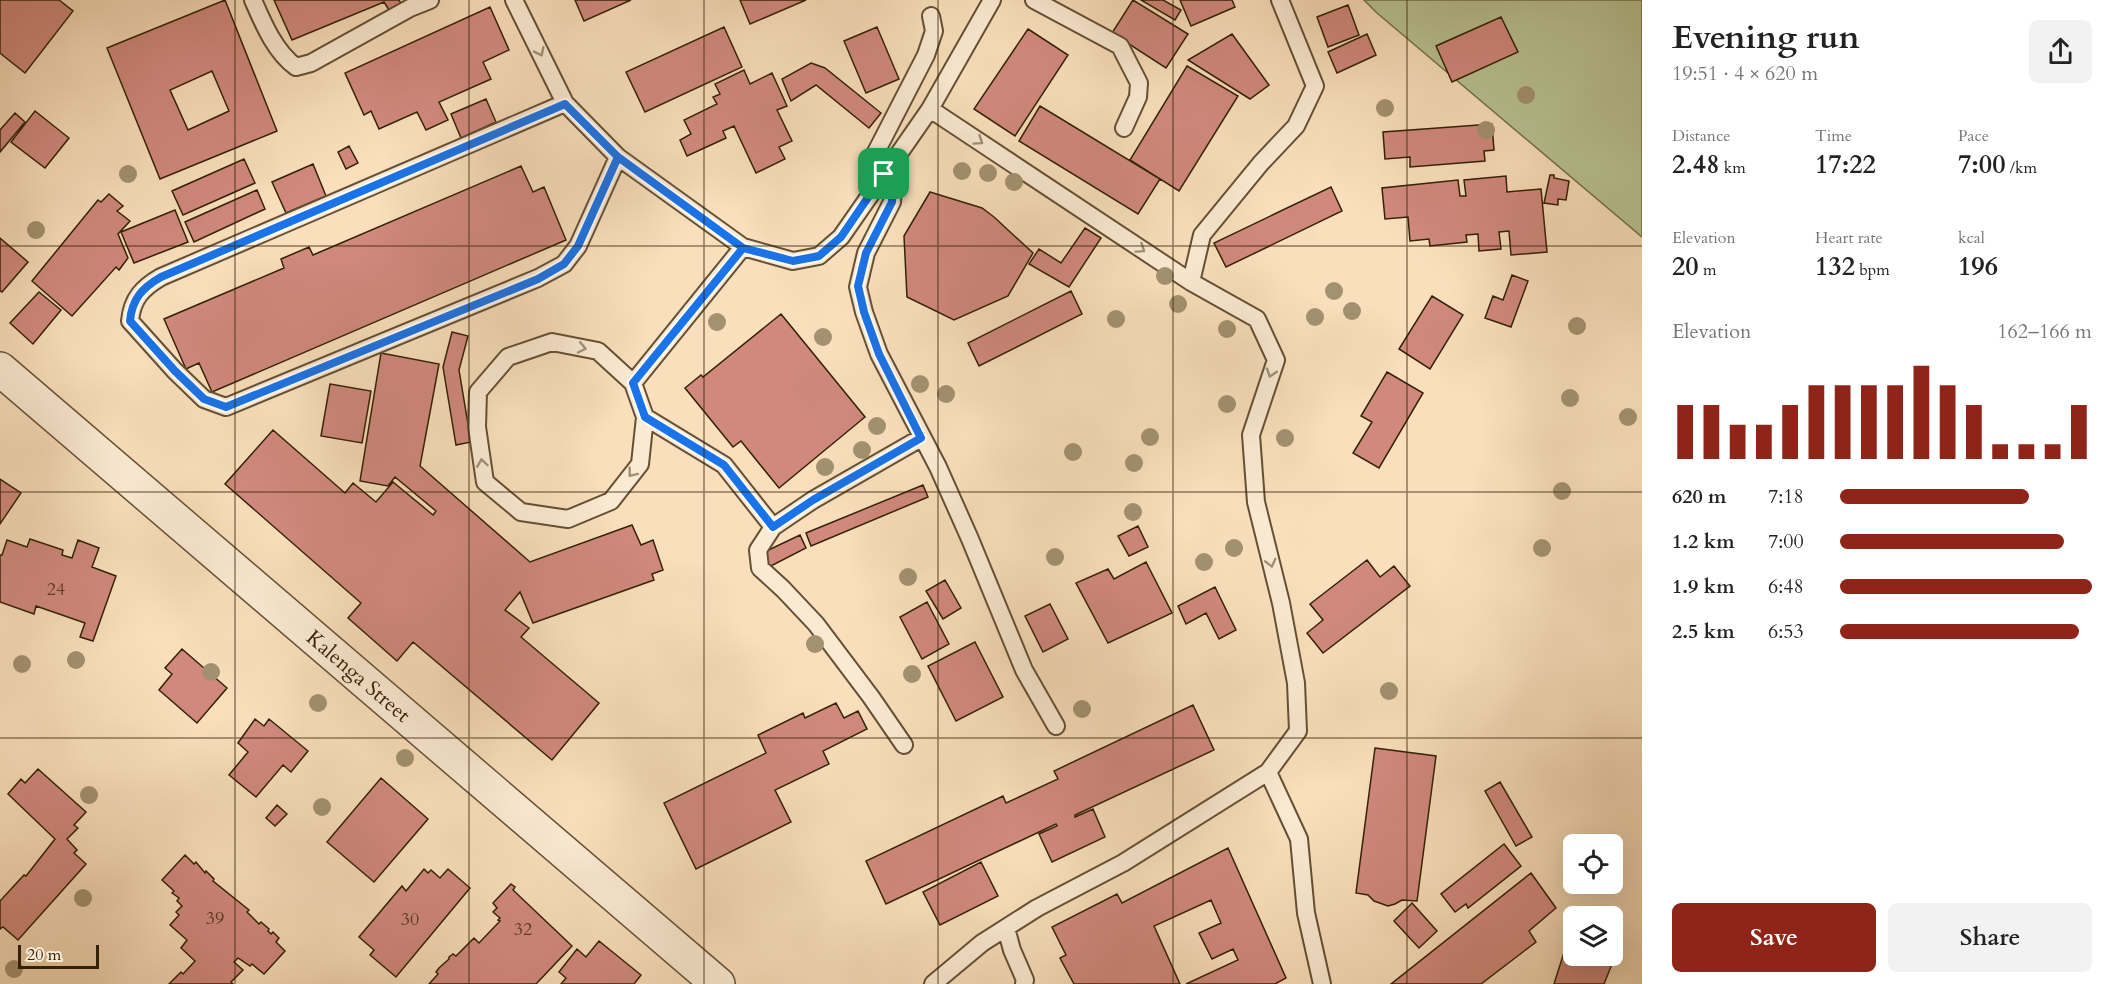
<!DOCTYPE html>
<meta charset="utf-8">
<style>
body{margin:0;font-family:Cardo,serif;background:#f2f2f2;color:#222;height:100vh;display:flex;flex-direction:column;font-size:22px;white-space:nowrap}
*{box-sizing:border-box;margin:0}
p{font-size:20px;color:#767676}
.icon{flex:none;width:33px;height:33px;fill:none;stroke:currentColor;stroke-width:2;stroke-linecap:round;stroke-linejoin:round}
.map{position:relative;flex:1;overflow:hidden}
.sheet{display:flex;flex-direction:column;background:#fff;width:480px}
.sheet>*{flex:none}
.controls{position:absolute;left:1563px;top:834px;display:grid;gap:12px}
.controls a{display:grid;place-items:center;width:60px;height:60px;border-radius:9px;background:#fff;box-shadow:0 6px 24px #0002;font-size:30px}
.scale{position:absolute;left:18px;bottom:15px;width:81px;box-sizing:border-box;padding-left:6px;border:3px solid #342106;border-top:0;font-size:16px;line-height:21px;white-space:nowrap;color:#342106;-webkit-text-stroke:4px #fbead3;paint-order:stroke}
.pin{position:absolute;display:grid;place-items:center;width:51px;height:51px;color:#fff;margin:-26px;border-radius:12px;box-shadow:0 3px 9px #0006}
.round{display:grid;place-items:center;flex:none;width:63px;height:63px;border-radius:9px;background:#f2f2f2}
.head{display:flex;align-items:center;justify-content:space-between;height:102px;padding:0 30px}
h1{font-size:33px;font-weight:700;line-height:45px}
.figures{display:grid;grid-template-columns:repeat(3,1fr);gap:9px;height:102px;padding:6px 30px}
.figures div{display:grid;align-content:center}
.figures b{font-size:26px;font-weight:700}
.figures small{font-size:16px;font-weight:400}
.figures p{font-size:16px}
.chart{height:168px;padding:12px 30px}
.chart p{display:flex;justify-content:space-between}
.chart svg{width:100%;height:108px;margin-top:6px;stroke:#8f2418;stroke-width:6}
.action{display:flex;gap:12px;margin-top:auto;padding:12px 30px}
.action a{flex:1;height:69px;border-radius:9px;background:#8f2418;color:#fff;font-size:24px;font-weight:700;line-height:69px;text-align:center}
.action a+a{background:#f2f2f2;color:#222}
ul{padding:0 30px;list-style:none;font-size:20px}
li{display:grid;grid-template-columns:96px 72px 1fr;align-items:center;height:45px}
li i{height:15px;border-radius:8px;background:#8f2418}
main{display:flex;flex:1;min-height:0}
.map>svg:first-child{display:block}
.green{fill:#b9c394;stroke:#76724d;stroke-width:1.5}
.building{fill:#d1897e;stroke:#342106;stroke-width:1.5;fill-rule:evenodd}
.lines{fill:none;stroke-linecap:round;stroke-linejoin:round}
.service-casing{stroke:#655034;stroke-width:20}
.minor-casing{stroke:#655034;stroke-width:36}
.service{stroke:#fbead3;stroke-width:16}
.minor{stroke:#fbead3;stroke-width:33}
.tree{fill:#a39170}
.oneway{stroke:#a19077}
.route-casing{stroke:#fff;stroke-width:12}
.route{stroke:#1a73e8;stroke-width:8}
.grid{fill:none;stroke:#342106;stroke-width:1.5;stroke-opacity:0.55}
.labels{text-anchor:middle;stroke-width:4.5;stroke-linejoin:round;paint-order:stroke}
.number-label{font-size:18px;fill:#5b3b24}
.street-label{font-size:21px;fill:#342106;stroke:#fbead3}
</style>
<main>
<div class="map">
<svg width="1642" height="984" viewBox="0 0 1642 984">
<rect width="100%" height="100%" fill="#f9dfbc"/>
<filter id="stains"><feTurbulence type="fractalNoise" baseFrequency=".00333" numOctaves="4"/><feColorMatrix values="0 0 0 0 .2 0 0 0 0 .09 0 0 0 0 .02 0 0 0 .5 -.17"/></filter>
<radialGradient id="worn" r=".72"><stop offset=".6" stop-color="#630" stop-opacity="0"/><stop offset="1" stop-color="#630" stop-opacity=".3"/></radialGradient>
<path class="green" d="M1364 0H1642V237L1377 13Z"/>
<path class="building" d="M0 0H59L73 11 25 73 0 53Z
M225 0 277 131 160 179 107 48ZM212 71 229 111 188 130 170 90Z
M274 0H399L402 5 389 10 384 2 292 40Z
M575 0H631L584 21Z
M740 0H806L750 24Z
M1133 0 1188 34 1166 68 1112 33Z
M1141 0H1163L1181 10 1175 20Z
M1180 0H1232L1235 7 1191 26Z
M1348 5 1359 35 1328 47 1317 17Z
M490 7 509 50 483 62 491 79 439 102 448 120 426 130 417 112 379 129 371 111 364 115 345 73Z
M1501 17 1518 52 1452 82 1436 46Z
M724 27 742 67 645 112 626 72Z
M877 27 899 79 866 93 844 41Z
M1028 29 1068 55 1015 136 974 109Z
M1232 34 1269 85 1250 99 1188 60Z
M1367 34 1376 55 1337 73 1328 52Z
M811 63 825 68 881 113 869 128 816 85 791 101 782 79Z
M1187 66 1238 96 1179 191 1130 160Z
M744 70 750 84 772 73 787 106 777 110 792 141 779 147 785 159 756 173 734 126 723 131 726 138 687 156 680 140 691 134 684 120 717 104 713 97 720 94 715 84Z
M486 99 496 122 461 138 451 114Z
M1040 106 1160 179 1138 214 1019 141Z
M35 111 69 138 45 168 11 142Z
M15 113 25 122 0 152V130Z
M1492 124 1494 150 1484 151 1485 161 1410 167V157L1385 159 1383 132Z
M349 146 358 163 346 169 338 152Z
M244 159 255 183 183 215 172 191Z
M313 164 326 196 286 213 272 182Z
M521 166 533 192 544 187 566 240 212 392 199 363 186 369 164 319 284 268 281 259 309 247 313 255Z
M1550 175H1554V178L1569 181 1566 200 1558 199V205L1544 203Z
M1506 176 1507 192 1541 189 1547 252 1511 255 1509 231 1499 232 1501 249 1479 251 1478 234 1466 235 1467 242 1430 246 1429 239 1410 241 1408 217 1385 219 1382 188 1458 180 1460 196H1466L1464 180Z
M1331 187 1342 211 1226 267 1214 243Z
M257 190 265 209 194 242 185 222Z
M930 192 982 208 994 217 1033 253 1008 296 954 320 907 297 904 236Z
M109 194 123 206 117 211 130 221 118 234 128 258 119 270 116 267 72 316 32 281 98 200 101 202Z
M175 210 188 242 134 263 121 232Z
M1085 228 1101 238 1069 287 1029 264 1039 249 1061 263Z
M0 238 28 262 2 292 0 291Z
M1512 275 1528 281 1511 327 1485 318 1493 296 1503 300Z
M1071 291 1082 314 979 366 968 343Z
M39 292 61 310 33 344 10 323Z
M1432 296 1463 315 1430 369 1399 349Z
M781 314 865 417 779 488 741 441 733 447 685 388 701 375 703 377Z
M452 332 468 336 459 370 471 442 456 445 443 367Z
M381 353 439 364 420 466 530 562 632 525 641 545 653 540 663 570 652 574 654 580 533 623 520 592 505 610 529 628 521 637 599 703 552 760 413 642 397 661 348 618 361 603 225 484 273 430 345 493 353 483 376 502 393 482 433 515 436 511 395 477 388 486 360 481Z
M1387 372 1423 393 1379 468 1353 453 1372 422 1361 416Z
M330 384 371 391 362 443 321 436Z
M0 479 21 493 0 524Z
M923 485 928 497 811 546 806 533Z
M1138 526 1148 547 1129 556 1118 536Z
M800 535 806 548 767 568 760 554Z
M30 539 63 550 62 555 72 558 78 540 99 548 92 567 116 576 93 641 80 637 85 623 36 606 34 614 0 602V555H2L7 540 27 547Z
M1367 560 1380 577 1394 566 1410 586 1323 653 1307 633 1323 620 1310 604Z
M1146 562 1172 613 1108 643 1076 583 1108 569 1114 579Z
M945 580 961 608 943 619 926 591Z
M1215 587 1236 630 1219 639 1206 613 1186 624 1178 606Z
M927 602 949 644 922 659 900 617Z
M1050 604 1068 639 1043 652 1025 616Z
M975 642 1003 697 956 721 928 666Z
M182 649 227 688 197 723 159 690 172 674 165 668Z
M836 703 844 718 858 711 867 729 823 751 829 764 775 790 791 822 696 869 664 803 766 753 758 735 803 713 805 718Z
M1193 705 1214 750 1075 815V817L1093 809 1105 837 1052 862 1039 834 1057 826 1056 824 886 904 866 861 1003 796 1006 803 1058 779 1054 771Z
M255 719 264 726 269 719 308 751 291 772 283 765 256 797 229 775 248 752 238 743Z
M1375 748 1436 756 1417 901 1402 900 1395 904 1388 906 1374 901 1368 895 1356 893Z
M38 769 86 812 74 825 78 828 67 839 77 850 74 853 86 864 18 940 3 927 0 929V901L24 875 26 876 55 839 8 794 21 779 25 783Z
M381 778 428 819 374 882 327 842Z
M1500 782 1532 837 1516 846 1485 791Z
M277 805 287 814 275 826 266 818Z
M1504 844 1521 866 1468 908 1466 904 1455 912 1441 894Z
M1228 848 1286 978 1275 984H1186L1238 960 1233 949 1212 959 1199 933 1221 923 1211 900 1154 926 1180 984H1074L1060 958 1066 955 1052 927 1117 894 1122 903Z
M185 855 194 864 196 862 205 873 206 871 214 879 213 881 249 910 247 912 259 924 261 922 269 929 268 931 271 934 273 932 279 938 276 942 285 951 264 974 252 964 250 966 238 958 234 962 243 970 231 982 233 984H169L181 972 183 974 195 961 181 948 187 940 170 925 179 915 176 912 182 906 177 901 179 898 172 893 174 891 162 880Z
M981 862 998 896 940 925 923 892Z
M424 869 428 873 431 870 440 878 448 869 470 888 396 977 370 955 374 950 359 937 402 886 406 891Z
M1531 873 1556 908 1529 931 1536 942 1481 984H1391Z
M511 884 515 887 513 890 572 946 536 984H429L438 974 436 972 439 968 449 959V957L453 954 456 956 474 938 479 943 500 921 498 920 500 918 493 912 497 908 493 903Z
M1412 903 1437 931 1419 948 1394 921Z
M599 941 641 975 634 984H561L566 978 559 972 577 949 586 957Z
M1567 943 1574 945V956H1604L1614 959 1604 984H1554Z"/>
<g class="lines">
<g class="service-casing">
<path id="service" d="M253 0C263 23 275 52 296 67L311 63 410 8 430 0
M514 0 565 103 618 157 743 247 793 261 819 256 841 237 930 109 992 0
M1034 0 1120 46 1139 83 1138 97 1124 128
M931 16 934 31 926 55 875 154 884 174 893 185 892 202 866 253 858 287 864 312 879 354 938 467 970 539 1024 670 1056 726
M565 103 161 277C142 288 132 299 130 321L175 371 204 399 226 407 538 278 564 264 578 246 618 157
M930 109 1191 282 1257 319 1276 360 1251 435 1256 502 1281 603 1296 683 1298 731 1268 772 1123 863 1037 908 982 943 933 984
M1191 282 1202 235 1261 163 1296 126 1315 86 1280 0
M633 383 743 247
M645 417 640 464 611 501 568 519 521 512 485 482 477 427 478 392 508 357 552 342 598 351 633 383 645 417 724 465 773 527
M904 745 871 697 816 624 783 589 760 568 758 550 773 527 813 500 921 438
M1268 772 1299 839 1306 913 1322 984
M1006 928 1012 950 1025 980 1024 984"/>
</g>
<g class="minor-casing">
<g id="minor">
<path id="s1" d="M0 369 718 984"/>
</g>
</g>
<use href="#service" class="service"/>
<use href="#minor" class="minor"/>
</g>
<g class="tree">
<circle cx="1526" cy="95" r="9"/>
<circle cx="1385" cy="108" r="9"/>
<circle cx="1486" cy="130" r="9"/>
<circle cx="962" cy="171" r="9"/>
<circle cx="988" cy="173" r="9"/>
<circle cx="128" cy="174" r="9"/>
<circle cx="1014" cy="182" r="9"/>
<circle cx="36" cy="230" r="9"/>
<circle cx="1165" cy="276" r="9"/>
<circle cx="1334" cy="291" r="9"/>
<circle cx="1178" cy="304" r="9"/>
<circle cx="1352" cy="311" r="9"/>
<circle cx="1315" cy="317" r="9"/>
<circle cx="1116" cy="319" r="9"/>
<circle cx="717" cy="322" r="9"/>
<circle cx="1577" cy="326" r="9"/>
<circle cx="1227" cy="329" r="9"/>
<circle cx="823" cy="337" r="9"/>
<circle cx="920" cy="384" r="9"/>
<circle cx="946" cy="394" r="9"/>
<circle cx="1570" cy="398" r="9"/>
<circle cx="1227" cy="404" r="9"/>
<circle cx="1628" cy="417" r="9"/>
<circle cx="877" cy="426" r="9"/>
<circle cx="1150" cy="437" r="9"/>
<circle cx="1285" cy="438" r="9"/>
<circle cx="862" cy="450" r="9"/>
<circle cx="1073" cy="452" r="9"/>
<circle cx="1134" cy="463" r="9"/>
<circle cx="825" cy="467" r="9"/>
<circle cx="1562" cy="491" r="9"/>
<circle cx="1133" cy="512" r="9"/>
<circle cx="1234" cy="548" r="9"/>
<circle cx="1542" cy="548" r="9"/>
<circle cx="1055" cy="557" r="9"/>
<circle cx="1204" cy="562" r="9"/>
<circle cx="908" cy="577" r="9"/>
<circle cx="815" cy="644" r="9"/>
<circle cx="76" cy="660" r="9"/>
<circle cx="22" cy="664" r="9"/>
<circle cx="211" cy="672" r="9"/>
<circle cx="912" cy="674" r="9"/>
<circle cx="1389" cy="691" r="9"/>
<circle cx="318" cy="703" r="9"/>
<circle cx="1082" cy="709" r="9"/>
<circle cx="405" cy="758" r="9"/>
<circle cx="89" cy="795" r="9"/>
<circle cx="322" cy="807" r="9"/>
<circle cx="83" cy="898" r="9"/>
<circle cx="14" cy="969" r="9"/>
</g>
<defs><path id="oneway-chevron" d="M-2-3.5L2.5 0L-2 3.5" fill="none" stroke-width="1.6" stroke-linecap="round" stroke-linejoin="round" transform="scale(1.5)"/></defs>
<g class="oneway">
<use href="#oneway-chevron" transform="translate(540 52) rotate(64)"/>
<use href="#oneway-chevron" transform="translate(979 141) rotate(34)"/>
<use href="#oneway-chevron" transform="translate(1141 249) rotate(34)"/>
<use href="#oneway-chevron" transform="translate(582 348) rotate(12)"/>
<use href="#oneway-chevron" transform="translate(1271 373) rotate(108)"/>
<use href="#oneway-chevron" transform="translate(482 463) rotate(-98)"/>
<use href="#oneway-chevron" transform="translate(632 473) rotate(128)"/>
<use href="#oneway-chevron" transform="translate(1271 563) rotate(76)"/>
</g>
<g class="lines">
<g class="route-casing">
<path id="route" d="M884 174 841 237 819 256 793 261 743 248 618 157 565 104 161 277C142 288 132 299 130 321L175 371 204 399 226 407 538 279 564 264 578 246 618 157 743 248 633 383 645 417 724 465 773 527 813 500 921 438 879 354 864 312 858 286 866 253 892 202 893 185 884 174"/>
</g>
<use href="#route" class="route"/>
</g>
<path class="grid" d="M235 0V984M469 0V984M704 0V984M938 0V984M1173 0V984M1407 0V984M0 246H1642M0 492H1642M0 738H1642"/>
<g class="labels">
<g class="number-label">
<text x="56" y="595">24</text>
<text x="215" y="924">39</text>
<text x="410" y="925">30</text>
<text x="523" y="935">32</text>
</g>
<g class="street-label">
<text dy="7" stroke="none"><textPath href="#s1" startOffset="472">Kalenga Street</textPath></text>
</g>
</g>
<rect width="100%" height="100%" filter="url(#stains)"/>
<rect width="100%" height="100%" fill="url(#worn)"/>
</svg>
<div class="controls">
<a><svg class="icon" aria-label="locate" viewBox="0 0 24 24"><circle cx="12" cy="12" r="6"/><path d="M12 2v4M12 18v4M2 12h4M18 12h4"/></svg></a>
<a><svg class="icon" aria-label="layers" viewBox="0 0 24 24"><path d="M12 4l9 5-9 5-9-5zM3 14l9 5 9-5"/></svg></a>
</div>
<div class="scale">20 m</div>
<div class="pin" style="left:884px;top:174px;background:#1e9e55"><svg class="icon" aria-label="arrive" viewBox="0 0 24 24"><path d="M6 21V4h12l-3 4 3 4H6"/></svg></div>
</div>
<section class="sheet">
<div class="head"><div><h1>Evening run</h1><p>19:51 · 4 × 620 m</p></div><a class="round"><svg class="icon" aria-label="share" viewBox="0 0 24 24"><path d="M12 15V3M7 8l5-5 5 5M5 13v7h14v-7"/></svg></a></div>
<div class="figures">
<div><p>Distance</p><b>2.48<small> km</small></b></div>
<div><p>Time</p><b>17:22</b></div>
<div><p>Pace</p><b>7:00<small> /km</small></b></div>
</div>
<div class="figures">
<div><p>Elevation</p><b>20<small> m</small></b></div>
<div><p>Heart rate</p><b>132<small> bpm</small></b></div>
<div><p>kcal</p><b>196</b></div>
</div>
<div class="chart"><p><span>Elevation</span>162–166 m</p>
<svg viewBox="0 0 160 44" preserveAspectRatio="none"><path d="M5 44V22M15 44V22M25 44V30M35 44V30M45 44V22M55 44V14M65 44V14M75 44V14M85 44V14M95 44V6M105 44V14M115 44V22M125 44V38M135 44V38M145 44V38M155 44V22"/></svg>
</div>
<ul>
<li><b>620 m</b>7:18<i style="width:75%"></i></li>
<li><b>1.2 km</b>7:00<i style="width:89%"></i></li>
<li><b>1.9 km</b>6:48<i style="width:100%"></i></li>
<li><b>2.5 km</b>6:53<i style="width:95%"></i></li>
</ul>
<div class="action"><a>Save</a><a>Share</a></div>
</section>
</main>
